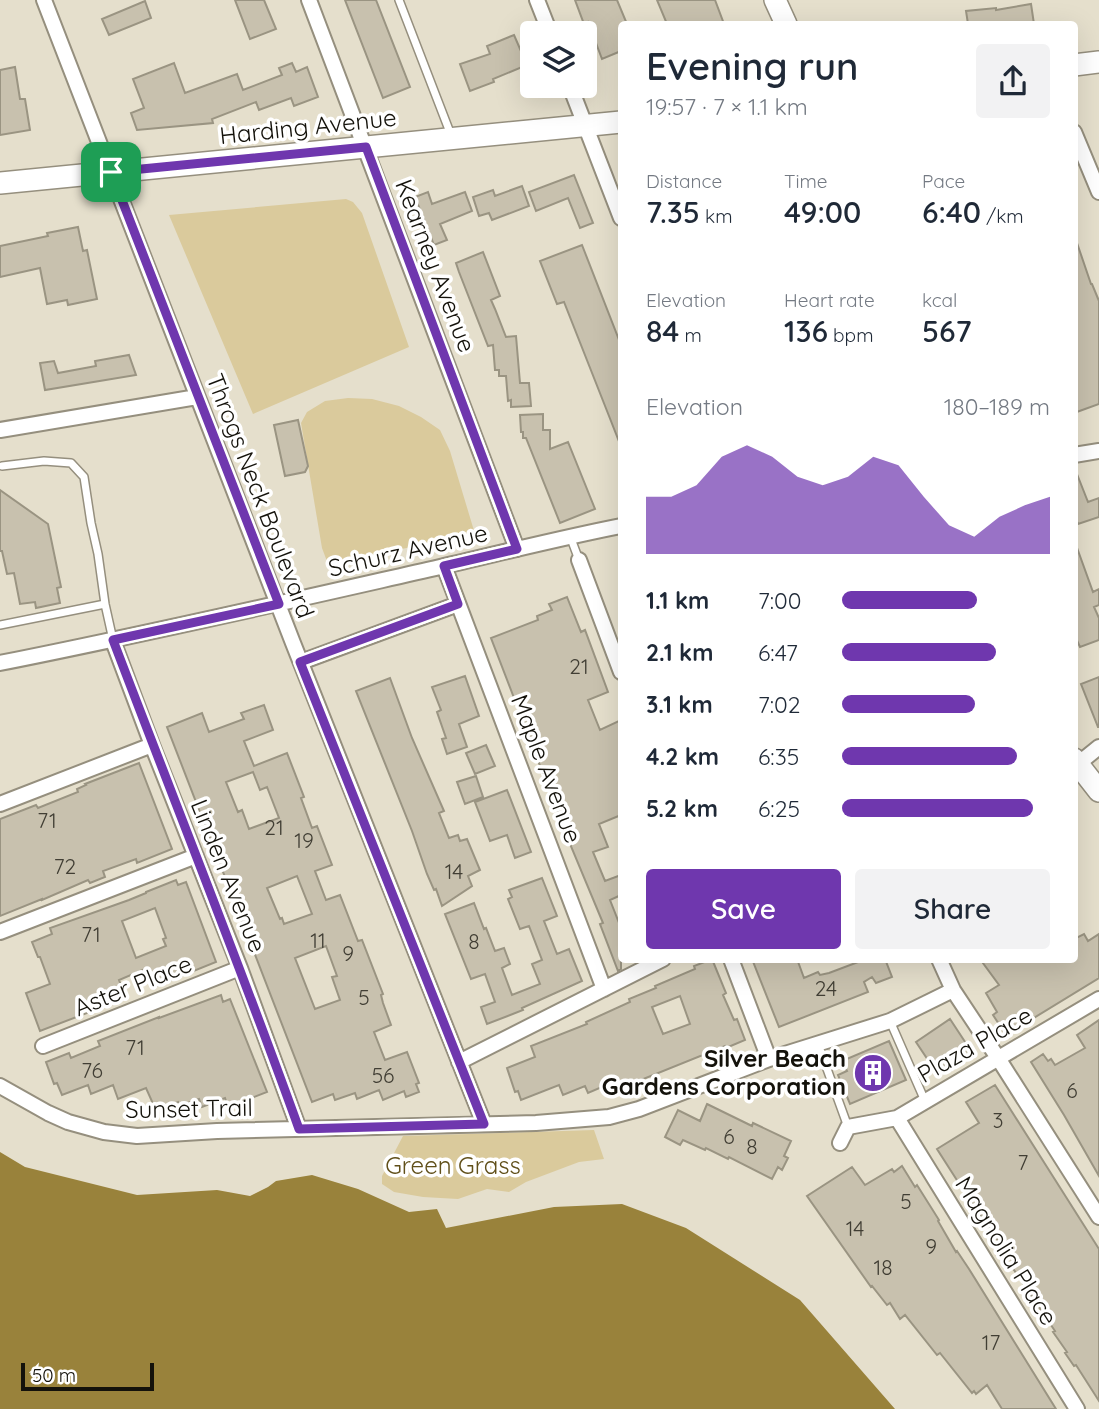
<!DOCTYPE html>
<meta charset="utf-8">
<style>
body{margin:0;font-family:Quicksand,sans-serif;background:#f2f2f3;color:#1f2937;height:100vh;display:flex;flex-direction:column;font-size:26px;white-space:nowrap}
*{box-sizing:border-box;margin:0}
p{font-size:23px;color:#747a83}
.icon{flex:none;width:38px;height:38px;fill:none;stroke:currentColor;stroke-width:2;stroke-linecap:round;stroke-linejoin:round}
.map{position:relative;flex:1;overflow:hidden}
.panel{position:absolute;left:618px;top:21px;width:460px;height:942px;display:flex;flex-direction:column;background:#fff;border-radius:7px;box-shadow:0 7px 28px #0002}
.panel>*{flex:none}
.tools{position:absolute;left:520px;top:21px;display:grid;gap:14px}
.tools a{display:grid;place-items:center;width:77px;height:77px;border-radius:7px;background:#fff;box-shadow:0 7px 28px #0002;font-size:35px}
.scale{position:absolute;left:21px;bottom:18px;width:133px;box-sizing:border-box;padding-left:7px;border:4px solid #14120b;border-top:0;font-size:19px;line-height:24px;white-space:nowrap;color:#14120b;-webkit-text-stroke:5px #fff;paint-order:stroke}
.pin{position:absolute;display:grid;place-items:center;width:60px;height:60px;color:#fff;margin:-30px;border-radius:14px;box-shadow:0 4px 10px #0006}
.round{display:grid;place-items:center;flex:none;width:74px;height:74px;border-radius:7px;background:#f2f2f3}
.headline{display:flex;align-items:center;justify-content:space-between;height:119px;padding:0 28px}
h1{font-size:38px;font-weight:600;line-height:52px}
.metrics{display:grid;grid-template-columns:repeat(3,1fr);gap:10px;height:119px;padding:7px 28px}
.metrics div{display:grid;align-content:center}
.metrics b{font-size:30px;font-weight:600}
.metrics small{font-size:19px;font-weight:400}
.metrics p{font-size:19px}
.chart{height:196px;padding:14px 28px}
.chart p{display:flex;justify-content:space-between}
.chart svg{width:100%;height:126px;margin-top:7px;fill:#6f37ae;opacity:.7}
.action{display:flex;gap:14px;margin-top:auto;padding:14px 28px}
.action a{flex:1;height:80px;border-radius:7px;background:#6f37ae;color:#fff;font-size:28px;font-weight:600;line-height:80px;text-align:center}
.action a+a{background:#f2f2f3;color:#1f2937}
ul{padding:0 28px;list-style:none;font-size:23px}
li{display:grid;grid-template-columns:112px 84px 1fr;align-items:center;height:52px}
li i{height:18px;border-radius:9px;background:#6f37ae}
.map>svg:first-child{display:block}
.green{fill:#daca9c}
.water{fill:#99823b}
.building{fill:#c8c1ae;stroke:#9a9482;stroke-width:2;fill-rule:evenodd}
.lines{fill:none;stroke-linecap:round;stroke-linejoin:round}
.lane-casing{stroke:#958f7e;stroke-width:10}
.street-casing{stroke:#958f7e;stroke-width:18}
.secondary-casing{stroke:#958f7e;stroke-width:24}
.lane{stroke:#fff;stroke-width:7}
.street{stroke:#fff;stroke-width:14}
.secondary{stroke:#fff;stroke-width:21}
.route-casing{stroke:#fff;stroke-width:14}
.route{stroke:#6f37ae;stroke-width:9}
.labels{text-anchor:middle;stroke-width:7;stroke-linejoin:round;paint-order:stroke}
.number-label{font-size:21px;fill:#413e34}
.street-label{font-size:24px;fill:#14120b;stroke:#fff}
.poi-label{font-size:24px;font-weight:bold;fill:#14120b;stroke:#fff;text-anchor:end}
.park-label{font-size:24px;fill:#604f19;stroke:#fff}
</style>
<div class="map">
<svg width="1099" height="1409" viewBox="0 0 1099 1409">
<rect width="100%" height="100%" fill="#e5dfcc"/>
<path class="green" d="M346 199 353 202 362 213 409 347 253 414 169 215Z
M348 398 372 399 399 406 421 417 440 430 450 451 475 534 328 564 322 548 301 423 307 412 325 401Z
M594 1130 604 1159 579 1162 526 1182 509 1192 487 1189 458 1199 423 1197 394 1192 382 1184V1176L403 1136Z"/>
<path class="water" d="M0 1152 25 1167 137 1195 217 1190 250 1196 268 1187 276 1181 312 1175 358 1189 409 1212 437 1209 446 1228 554 1207 622 1204 686 1228 800 1300 895 1409H0Z"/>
<path class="building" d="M235 0H264L276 29 250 39Z
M345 0H376L410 87 383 98Z
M575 0H617L627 24H621V51L602 59 588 22 584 24Z
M657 0H715L724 24H667Z
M145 1 151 18 109 35 102 19Z
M1031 4 1034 24H968L966 11 996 8V10Z
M514 35 527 65 493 79 494 82 470 91 460 64 490 54 487 46Z
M174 63 185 93 237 74 243 90 282 75 279 68 292 63 296 72 307 67 318 97 294 106 291 98 259 110 256 102 212 119 213 123 137 130 131 113 144 108 133 79Z
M15 67 20 99H25L30 130 0 135V70Z
M574 175 593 223 580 228 568 198 536 211 529 192Z
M522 186 529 206 492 220 489 213 479 216 473 197 493 190 495 196Z
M428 192 432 204 465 192 472 211 440 224 447 240 434 245 415 197Z
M78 227 83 251 87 250 97 299 68 305 67 300 47 304 40 268 0 277V246L48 236 47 233Z
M1077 243 1091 284H1092L1099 301V404L1074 413V244Z
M582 245 621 345V444H620L609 416 564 302 557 304 540 261Z
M483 252 500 296 491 300 495 309 506 337 516 336 520 383H529L531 406 511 407V400L508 401 506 376H499V370H495L493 345 488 346 459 272 456 263Z
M129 355 136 375 45 390 40 363 54 361 58 373 96 366 95 361Z
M543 414V430H550V449L568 442 595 509 560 523 526 438H523V432H521L520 415Z
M298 420 308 466 305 472 285 476 274 425Z
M1075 469 1088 502 1099 498V517L1078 524 1074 513Z
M0 490 48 524 61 587 57 588 60 603 36 608 35 602 20 604 14 573 7 574 2 551H0Z
M1076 545 1093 592 1099 589V605L1094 607 1099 618V640L1080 647 1074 634V546Z
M567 597 581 632 585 630 608 692 588 700 600 730 621 720V815L599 824 608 847 593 852 605 881 621 875V895L610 900 621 928V969L618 971 600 924 603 923 570 844 491 638 538 620 537 616 552 610 549 604Z
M465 676 479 716 459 724 467 747 447 754 442 739 446 738 437 712 441 710 432 687Z
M1099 677V727H1098L1081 684Z
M390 678 412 738 444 811 439 813 449 838 458 835 460 841 467 839 480 870 468 876 472 886 442 906 436 889 434 890 427 874 412 831 356 691Z
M264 705 273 730 244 741 254 766 287 753 304 797 301 798 312 828 317 826 332 865 315 871 326 900 340 895 358 941 362 940 383 994 381 995 383 1003 391 1025 374 1032 385 1060 407 1052 419 1083 416 1084 419 1092 406 1097 404 1091 383 1100 379 1090 357 1099 355 1093 335 1100 333 1094 312 1102 167 727 202 713 209 732 244 719 241 713ZM253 772 260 790 267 787 279 818 249 829 242 810 238 812 226 782ZM297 876 312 914 284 924 282 918 280 919 267 888ZM326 946 337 976 332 977 340 1000 315 1009 295 958Z
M486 745 495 766 475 774 466 753Z
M139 763 172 849 137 863 136 859 103 871 105 877 90 883 88 880 42 900V899L0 916V819L36 805 38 808 78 792 77 789 86 785 85 784Z
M476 776 483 797 465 804 457 782Z
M507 790 531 852 515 858 507 835 490 841 475 802Z
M542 878 557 916 544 921 557 954 569 949 582 981 522 1008 523 1010 487 1024 481 1007 495 1002 485 974 471 979 445 914 474 903 484 929 486 928 495 951 504 948 510 964 502 968 512 995 540 984 532 964 542 960 529 926 520 929 508 899 512 897 509 890Z
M176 880 178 885 186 882 216 962 154 987 147 968 119 980 126 998 40 1031 26 993 50 984 40 957H38L32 942 52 934 50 928 129 900 146 893V892ZM155 908 166 938 163 939 166 946 136 958 122 921Z
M1084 934 1088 941 1099 934V978L1006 1035 993 1015 997 1012 986 993 999 985 980 959H1074V939Z
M712 959 726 993 723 995 734 1020 737 1019 745 1040 726 1048 725 1046 636 1082 635 1080 613 1088 611 1083 588 1093 585 1086 563 1095 559 1085 521 1100 518 1091 515 1092 507 1068 535 1057 531 1046 587 1024 586 1022 630 1002 629 999 656 988 655 986 695 969 694 966ZM680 996 690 1024 663 1034 652 1007Z
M752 959H797L804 978 818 972 820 975 829 973 866 959H885L892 977 876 983 872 977 864 982 868 992 779 1027Z
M221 995 223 1002 230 999 267 1092 228 1107 225 1098 202 1107 199 1099 179 1106 178 1102 161 1109 159 1104 154 1106 146 1088 118 1099 113 1085 91 1094 88 1085 62 1095 57 1083 54 1084 46 1062 69 1053 71 1058 100 1046 98 1041 159 1017V1018Z
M950 1019 973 1054 959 1064 957 1062 938 1075 916 1042Z
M1099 1020V1176L1064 1115 1031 1062 1043 1054 1048 1061 1051 1059 1055 1065 1085 1048 1077 1035Z
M889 1041 906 1080 850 1104 838 1075 847 1071 842 1061Z
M995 1085 1099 1249V1401L1076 1365 1074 1366 1065 1353 1067 1352 1053 1332 1055 1331 1012 1267 1015 1265 969 1199 937 1149 979 1123 966 1102Z
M707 1104 752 1126 753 1123 791 1141 784 1156 788 1158 782 1170 778 1167 772 1179 729 1157 728 1159 706 1148 705 1150 683 1140 680 1145 665 1137 678 1110 700 1121Z
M902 1166 915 1187 917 1185 939 1220 938 1221 956 1252 957 1251 969 1269 1056 1409H1002L987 1385 976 1394 974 1391 972 1393 940 1353 937 1355 905 1315 900 1319 890 1303 887 1305 872 1286 871 1287 807 1196 852 1167 865 1185 892 1169 894 1172Z"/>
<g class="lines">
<g class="lane-casing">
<path id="lane" d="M399 0 451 135
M2 466 44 461 71 463 84 477 91 523 98 554 105 604 113 640
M570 536 579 560
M0 625 105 604
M890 1021 925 1101
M818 1044 848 1127"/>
</g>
<g class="street-casing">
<path id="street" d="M44 0 293 643 484 1124
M309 0 517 549
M537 0 550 33
M570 86 621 218
M1074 132 1099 192
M0 430 197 397
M1074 455 1099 451
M579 560 621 672
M444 566 604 989
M113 641 152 745 240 968 299 1129
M301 662 458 604
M0 663C147 634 294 600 440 567 501 553 560 538 621 526
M1078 764 1099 747
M0 804 152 745
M0 932 196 856
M731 959 769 1059
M939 959 953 990 998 1058 1099 1217
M43 1046 240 968
M459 1062 663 959
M0 1086 48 1113 68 1122 104 1132 137 1136 217 1131 536 1123 609 1117 639 1109 769 1059 890 1021 953 990
M897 1118 1077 1409
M840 1143 848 1127 897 1118 1099 999"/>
</g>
<g class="secondary-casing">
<path id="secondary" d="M775 0 786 24
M1074 65 1099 62
M0 183 621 122
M1074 759 1099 791"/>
</g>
<use href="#lane" class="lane"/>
<use href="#street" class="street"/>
<use href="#secondary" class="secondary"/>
</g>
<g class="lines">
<g class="route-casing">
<path id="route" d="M366 147 517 549 444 566 458 604 300 662 484 1124 299 1129C240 965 175 803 113 640L279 604 111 172Z"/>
</g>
<use href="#route" class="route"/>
</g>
<defs>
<g id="building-disc" transform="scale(2.0125)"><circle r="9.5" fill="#6f37ae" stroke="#fff"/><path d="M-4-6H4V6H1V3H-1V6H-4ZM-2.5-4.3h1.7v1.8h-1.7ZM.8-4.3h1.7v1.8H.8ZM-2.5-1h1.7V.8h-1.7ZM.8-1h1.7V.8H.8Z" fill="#fff"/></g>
</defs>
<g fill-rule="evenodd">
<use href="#building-disc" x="873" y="1073"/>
</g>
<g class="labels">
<g class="number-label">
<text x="579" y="674">21</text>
<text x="47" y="828">71</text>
<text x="274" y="835">21</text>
<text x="304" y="848">19</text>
<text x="65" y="874">72</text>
<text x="454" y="879">14</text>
<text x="91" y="942">71</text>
<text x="318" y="948">11</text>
<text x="474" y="949">8</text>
<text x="348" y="961">9</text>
<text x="826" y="996">24</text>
<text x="364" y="1005">5</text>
<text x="135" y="1055">71</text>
<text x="92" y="1078">76</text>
<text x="383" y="1083">56</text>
<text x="1072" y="1098">6</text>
<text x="998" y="1128">3</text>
<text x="729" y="1144">6</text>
<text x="752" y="1154">8</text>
<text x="1023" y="1170">7</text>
<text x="906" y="1209">5</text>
<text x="855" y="1236">14</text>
<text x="931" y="1254">9</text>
<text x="883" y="1275">18</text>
<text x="991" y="1350">17</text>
</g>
<g class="street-label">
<text transform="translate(308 127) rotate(-6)" y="8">Harding Avenue</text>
<text transform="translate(435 266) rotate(69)" y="8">Kearney Avenue</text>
<text transform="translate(260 496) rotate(69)" y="8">Throgs Neck Boulevard</text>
<text transform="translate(408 551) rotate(-13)" y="8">Schurz Avenue</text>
<text transform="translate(546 769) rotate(69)" y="8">Maple Avenue</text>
<text transform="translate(228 876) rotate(68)" y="8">Linden Avenue</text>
<text transform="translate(133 986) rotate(-22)" y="8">Aster Place</text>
<text transform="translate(975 1045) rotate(-30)" y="8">Plaza Place</text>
<text transform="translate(189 1109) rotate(-1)" y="8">Sunset Trail</text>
<text transform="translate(1006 1251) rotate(58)" y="8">Magnolia Place</text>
</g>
<g class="poi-label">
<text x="846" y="1067">Silver Beach<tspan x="846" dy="28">Gardens Corporation</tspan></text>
</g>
<g class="park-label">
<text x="453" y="1174">Green Grass</text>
</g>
</g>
</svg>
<div class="tools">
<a><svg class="icon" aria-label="layers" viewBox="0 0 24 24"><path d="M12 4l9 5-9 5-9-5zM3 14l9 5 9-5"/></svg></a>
</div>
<div class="scale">50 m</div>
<div class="pin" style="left:111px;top:172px;background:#1e9e55"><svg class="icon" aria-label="arrive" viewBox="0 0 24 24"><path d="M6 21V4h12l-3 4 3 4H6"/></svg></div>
<section class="panel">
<div class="headline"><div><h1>Evening run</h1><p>19:57 · 7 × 1.1 km</p></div><a class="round"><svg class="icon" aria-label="share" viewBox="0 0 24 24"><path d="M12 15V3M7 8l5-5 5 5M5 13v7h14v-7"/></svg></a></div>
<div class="metrics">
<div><p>Distance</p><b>7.35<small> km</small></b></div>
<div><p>Time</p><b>49:00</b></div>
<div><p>Pace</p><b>6:40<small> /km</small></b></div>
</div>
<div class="metrics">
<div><p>Elevation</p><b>84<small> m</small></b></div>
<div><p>Heart rate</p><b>136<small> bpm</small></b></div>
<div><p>kcal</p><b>567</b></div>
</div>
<div class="chart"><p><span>Elevation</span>180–189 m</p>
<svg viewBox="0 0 160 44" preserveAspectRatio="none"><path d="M0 44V24L10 24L20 20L30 10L40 6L50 10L60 17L70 20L80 17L90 10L100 13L110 24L120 34L130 38L140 31L150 27L160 24V44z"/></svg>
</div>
<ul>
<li><b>1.1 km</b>7:00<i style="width:65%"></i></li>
<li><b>2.1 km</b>6:47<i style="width:74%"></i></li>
<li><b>3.1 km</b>7:02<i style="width:64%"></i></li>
<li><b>4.2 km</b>6:35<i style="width:84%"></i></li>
<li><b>5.2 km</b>6:25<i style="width:92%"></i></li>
</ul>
<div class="action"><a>Save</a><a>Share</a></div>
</section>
</div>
